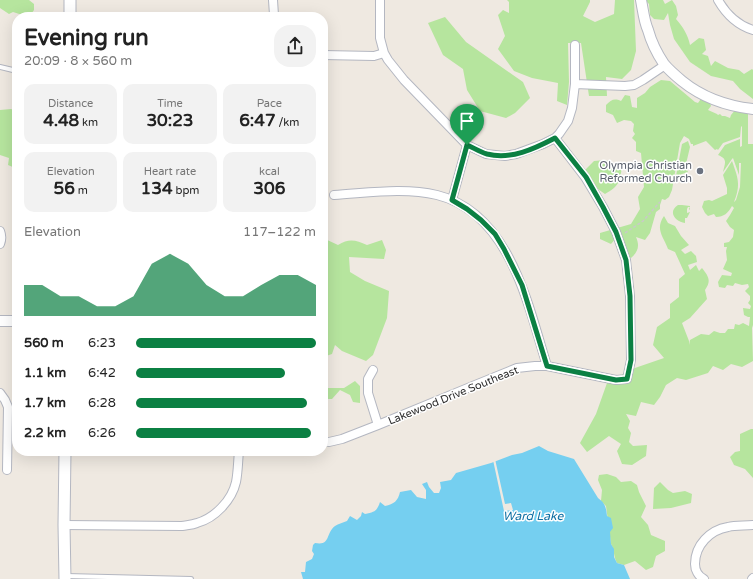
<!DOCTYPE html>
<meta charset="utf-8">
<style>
body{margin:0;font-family:"Varela Round",sans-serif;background:#f2f2f2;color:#222;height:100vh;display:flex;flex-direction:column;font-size:15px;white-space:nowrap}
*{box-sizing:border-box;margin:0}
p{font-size:13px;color:#767676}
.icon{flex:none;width:22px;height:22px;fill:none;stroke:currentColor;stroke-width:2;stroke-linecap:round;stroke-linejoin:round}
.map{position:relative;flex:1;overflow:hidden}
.details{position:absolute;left:12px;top:12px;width:316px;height:444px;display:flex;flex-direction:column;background:#fff;border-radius:16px;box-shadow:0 4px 16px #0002}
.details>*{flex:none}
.pin{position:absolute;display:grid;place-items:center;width:34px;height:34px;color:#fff;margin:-41px -17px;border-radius:50% 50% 50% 0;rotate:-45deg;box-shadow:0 0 4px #0007}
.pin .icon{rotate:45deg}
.round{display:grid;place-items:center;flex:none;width:42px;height:42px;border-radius:16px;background:#f2f2f2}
.head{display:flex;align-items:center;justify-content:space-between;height:68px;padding:0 12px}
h1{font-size:22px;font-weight:800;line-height:30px}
.metrics{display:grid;grid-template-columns:repeat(3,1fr);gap:6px;height:68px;padding:4px 12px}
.metrics div{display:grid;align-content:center;border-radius:10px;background:#f2f2f2;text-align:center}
.metrics b{font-size:17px;font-weight:800}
.metrics small{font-size:11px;font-weight:400}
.metrics p{font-size:11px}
.chart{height:112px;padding:8px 12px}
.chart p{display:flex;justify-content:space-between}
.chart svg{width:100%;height:72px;margin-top:4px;fill:#0b8043;opacity:.7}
ul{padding:0 12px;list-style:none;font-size:13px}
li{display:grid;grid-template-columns:64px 48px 1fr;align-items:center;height:30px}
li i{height:10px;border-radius:5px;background:#0b8043}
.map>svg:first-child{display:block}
.green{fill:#b6e59e}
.water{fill:#75cff0}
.pier{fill:#efe9e1}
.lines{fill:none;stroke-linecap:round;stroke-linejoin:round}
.service-casing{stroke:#b4b7c1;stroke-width:6}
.minor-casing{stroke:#b4b7c1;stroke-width:10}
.tertiary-casing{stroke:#b4b7c1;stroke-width:12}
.secondary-casing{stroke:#b4b7c1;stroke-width:13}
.path{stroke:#c9c9c9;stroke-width:1.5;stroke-dasharray:3 2;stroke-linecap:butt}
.service{stroke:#fff;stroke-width:4}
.minor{stroke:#fff;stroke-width:8}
.tertiary{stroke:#fff;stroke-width:10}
.secondary{stroke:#fff;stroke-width:11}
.route-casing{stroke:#fff;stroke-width:8}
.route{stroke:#0b8043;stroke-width:5}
.worship-dot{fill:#6b7280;stroke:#fff;stroke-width:1.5}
.labels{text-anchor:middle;stroke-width:3;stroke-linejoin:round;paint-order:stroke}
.worship-label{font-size:11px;fill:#5b616d;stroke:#fff;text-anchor:end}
.street-label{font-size:11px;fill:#2e2e2e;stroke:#fff}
.water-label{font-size:12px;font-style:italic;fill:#0d6fa3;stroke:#fff}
</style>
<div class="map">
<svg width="753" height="579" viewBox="0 0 753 579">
<rect width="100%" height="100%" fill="#efe9e1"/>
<path class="green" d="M0 0H29L34 4V10L29 17 13 12 9 14 0 8Z
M507 0H590V2L583 16 595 22 614 14 615 0H634L636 51 631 70 622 79 606 77 607 96H589L581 43H568L569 82 567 105 557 101 558 83 532 78 514 71 498 49 505 36 498 15 503 10 509 13V2Z
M645 0H663L665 4 672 0 676 6 678 15 676 19C683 27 688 35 690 45L699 38 704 39 706 50 702 54 708 56 711 66 715 61 728 68 739 70 744 74 752 69 753 70V99L740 89 733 81 711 76 690 62 674 39 670 25 668 13 664 20 654 19 650 15 649 4Z
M445 17 466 42 523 82 530 98 515 113 506 118 480 111 467 90 463 69 443 55 428 23Z
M661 80 670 81 695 102 698 103 703 96 709 99 711 106 708 110 717 114 718 115 720 114 722 116H725L730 118 731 115 736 109 748 112V144H753V325L752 328 753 361 742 367 731 364 723 370 713 366 708 373 686 380 677 378 666 385 660 397 654 405 641 402 636 416 626 414 630 421 628 428 631 433 629 442 633 446 647 445 646 456 632 465 622 464 617 451 621 444 609 436 587 452 580 443 596 414 607 383 632 369 664 358 653 345 657 327 670 318V304L679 297V279L685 274 675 252 668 249C663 236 655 229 664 216L668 223 675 226 681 236 689 245 681 250 685 254 691 251 696 256 697 262 688 265 690 270 696 265 699 271 702 268C708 276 712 280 705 290L707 299 690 318 682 323 689 341V345L690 340 701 334 709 335 714 331 720 333H725L728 329H734L735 324 739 325 743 323 749 326 750 317H748L744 315 743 308 750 309 751 306 748 303 750 300V296L745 291 749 287 748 284 742 285 735 283 733 286 727 285 725 288 719 287 718 282 722 275 731 276 732 273 723 269 727 260 726 251 727 247H724V243L729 242 733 237 734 230 730 227 726 221 730 215 734 208 732 206C728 213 724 217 716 217L714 214 708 216 705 213 702 207 704 201 709 200 712 201 727 194V188L723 175 732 161C738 178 741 184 734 202L736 200 740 187 741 163H739V175L733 158 732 159 723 172C725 163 728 159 718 155L725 145 740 139V147L742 146V126L741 127 740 137 723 143 718 150 717 149 715 150 706 141 693 146V144H691L689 139 684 136 680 143 672 190 669 197 665 200 662 199 660 205V209L656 212 650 233 645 240 636 237C640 246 638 252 631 258L621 251 616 238 611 244 600 239V233L631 224 640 209 638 197 644 187 641 153 636 151V142L632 138 635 134 633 131 634 124 631 121 624 120 617 123 613 115 606 112V105C611 100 614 98 621 101L625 95 630 96 632 107 637 108V98L645 93 650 87Z
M11 109 17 111V167L15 168 8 165 9 158 0 155V110Z
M688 141 690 147 686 164 688 166 686 168 688 172 676 176 682 144Z
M606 160 622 168C619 183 619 186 605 194L595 187 584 171 594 161Z
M678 205H682L690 206V210L689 209 690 207H688L687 209V213L690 212 687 218H685V223C676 222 667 212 678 205Z
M323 238 338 245C349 238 356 240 367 245L382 240 386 250 384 259 349 257 350 272 365 281 389 291 387 318 373 355 366 361 342 351 335 345 332 354 323 357Z
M355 381 360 386V403L353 402 350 395 340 390 332 399H326V408L325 411 323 412V386L327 388H344Z
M751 429H753V478L745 469 734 465 730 457 735 452 740 451V434Z
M607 474 616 477 621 482 631 481 637 485 639 492 646 506 641 517 648 525 651 535 665 541V551L656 556 653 567 646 570 635 561 624 565 617 563C613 555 615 551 611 544L606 506 601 501 602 490 598 480 599 475Z
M660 482 668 490 673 493 685 491 692 494 691 503 671 508 653 509 654 488Z"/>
<path class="water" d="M539 446 548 451 574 459 598 498C605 503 606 507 607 516L611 518 613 528 610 532 611 544 614 549V557L617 563 624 565 630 579H303L301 572H305L306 562 312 559 314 554 312 551 313 545 315 543C331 546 325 534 335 526 338 524 344 522 347 521L350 516 357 520 361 516 362 512 365 514C375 512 377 511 380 502L385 506C394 504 398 501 400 492L411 490 417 497 426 499V490L422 484 427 482 429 487 434 493H439L441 488 440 482 451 480 456 473 491 463 512 455 522 453Z"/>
<path class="pier" d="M495 459 505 504 511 503 513 510 504 511 493 460Z"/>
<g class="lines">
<g class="service-casing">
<path id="service" d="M0 67 17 71
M66 576 191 579"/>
</g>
<g class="minor-casing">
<path id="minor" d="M273 0 274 15 275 17
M380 0V38L384 53 388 60 404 80 467 145 486 154 505 156 516 154 543 144 555 138 559 134 568 121 572 108 575 84V45
M718 0C726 14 737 25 753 30
M323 55 374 56 384 53
M575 84 625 86 634 85 643 80 665 65
M334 195C368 193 404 187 437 195 510 213 528 305 547 366
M452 200 467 145
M0 231C2 236 2 239 0 244
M373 370 368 379V393L378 425
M0 393 5 400 8 407 7 470
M329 442 342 439 378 425 475 385 517 368 535 366H547L616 380 627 379 631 360 630 296 626 260 616 232 603 207 585 177 555 138
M64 525 182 526C187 525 192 525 197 523 215 518 232 500 236 482 238 472 238 461 239 451
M704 579C698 576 695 570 695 564 695 545 710 530 728 527 736 525 745 526 753 525
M752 579 753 578"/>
</g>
<g class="tertiary-casing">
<path id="tertiary" d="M641 0C643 10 644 21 648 30 651 41 658 55 664 64 669 70 676 76 682 81 703 98 726 106 753 109
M0 321H17"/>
</g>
<g class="secondary-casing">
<path id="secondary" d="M70 17V0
M65 579 64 525 65 451"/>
</g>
<path class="path" d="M625 233 643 221 660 202"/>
<use href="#service" class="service"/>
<use href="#minor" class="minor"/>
<use href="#tertiary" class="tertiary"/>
<use href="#secondary" class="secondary"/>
</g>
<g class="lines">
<g class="route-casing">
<path id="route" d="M555 138 586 177 603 207 616 232 626 260 630 296 631 360 627 379 616 380 547 366 522 285 504 249 495 234 481 220 467 209 452 200 467 145C474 148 480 152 487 154 511 160 534 149 555 138Z"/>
</g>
<use href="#route" class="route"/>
</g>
<circle class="worship-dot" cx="700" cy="171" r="4"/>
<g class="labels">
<g class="worship-label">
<text x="692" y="169">Olympia Christian<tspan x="692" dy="13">Reformed Church</tspan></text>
</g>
<g class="street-label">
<text transform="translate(453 395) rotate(-22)" y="4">Lakewood Drive Southeast</text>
</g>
<g class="water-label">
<text x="533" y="520">Ward Lake</text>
</g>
</g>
</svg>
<div class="pin" style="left:467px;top:145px;background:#1e9e55"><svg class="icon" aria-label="arrive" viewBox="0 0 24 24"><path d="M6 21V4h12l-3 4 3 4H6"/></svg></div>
<section class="details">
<div class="head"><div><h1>Evening run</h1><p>20:09 · 8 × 560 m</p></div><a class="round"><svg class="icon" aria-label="share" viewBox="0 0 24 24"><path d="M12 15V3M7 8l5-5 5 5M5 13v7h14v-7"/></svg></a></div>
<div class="metrics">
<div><p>Distance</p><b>4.48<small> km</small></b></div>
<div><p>Time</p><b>30:23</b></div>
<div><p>Pace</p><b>6:47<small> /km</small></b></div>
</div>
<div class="metrics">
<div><p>Elevation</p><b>56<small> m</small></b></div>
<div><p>Heart rate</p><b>134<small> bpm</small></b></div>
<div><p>kcal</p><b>306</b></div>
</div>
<div class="chart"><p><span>Elevation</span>117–122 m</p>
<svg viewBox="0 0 160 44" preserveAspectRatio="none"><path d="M0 44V25L10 25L20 32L30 32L40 38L50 38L60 32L70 12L80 6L90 12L100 25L110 32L120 32L130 25L140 19L150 19L160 25V44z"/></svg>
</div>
<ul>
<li><b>560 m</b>6:23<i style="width:100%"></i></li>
<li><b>1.1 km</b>6:42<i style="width:83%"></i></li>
<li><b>1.7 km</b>6:28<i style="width:95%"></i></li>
<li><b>2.2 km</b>6:26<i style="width:97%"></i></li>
</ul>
</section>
</div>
